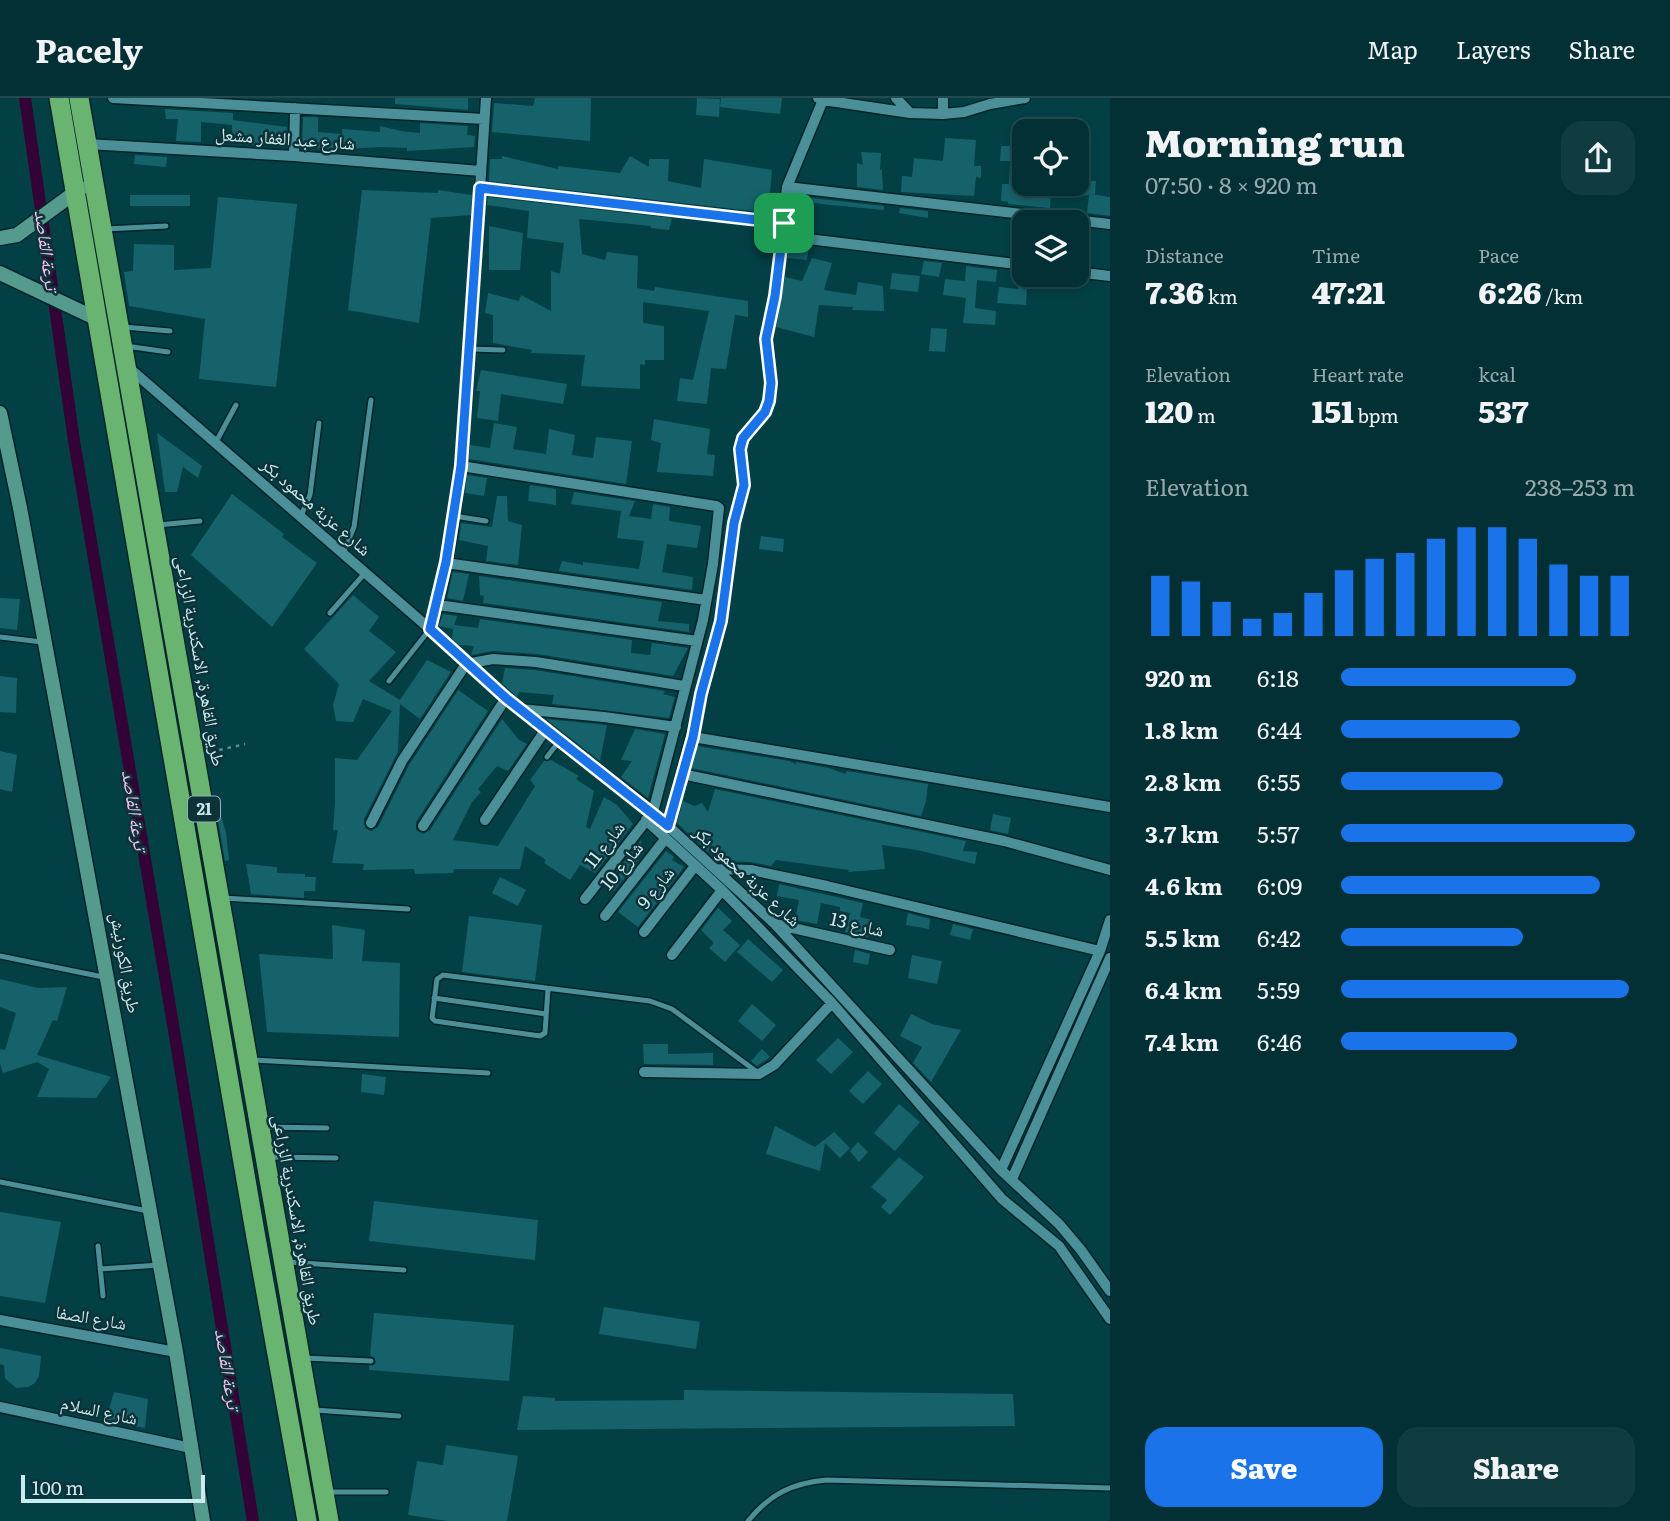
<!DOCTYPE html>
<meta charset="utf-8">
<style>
body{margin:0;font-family:Literata,"Noto Naskh Arabic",serif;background:#103c40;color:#f1f3f6;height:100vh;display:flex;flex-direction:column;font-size:26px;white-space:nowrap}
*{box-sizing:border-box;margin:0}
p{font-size:23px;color:#96a9ac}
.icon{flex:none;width:38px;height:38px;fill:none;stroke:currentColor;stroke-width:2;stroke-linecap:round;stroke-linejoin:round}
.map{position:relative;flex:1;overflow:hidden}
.details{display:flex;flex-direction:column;background:#023034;width:560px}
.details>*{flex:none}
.controls{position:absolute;left:1012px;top:21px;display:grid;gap:14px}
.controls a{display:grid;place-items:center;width:77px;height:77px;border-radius:14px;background:#023034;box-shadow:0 4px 10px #0003,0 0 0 2px #234b4f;font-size:35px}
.scale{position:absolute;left:21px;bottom:18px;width:184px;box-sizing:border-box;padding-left:7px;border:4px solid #c9ebf0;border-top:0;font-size:19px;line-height:24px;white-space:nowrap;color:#c9ebf0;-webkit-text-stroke:5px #0d3338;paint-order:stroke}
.pin{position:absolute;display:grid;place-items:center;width:60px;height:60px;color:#fff;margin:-30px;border-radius:14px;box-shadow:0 4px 10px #0006}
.round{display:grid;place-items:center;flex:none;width:74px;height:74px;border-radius:21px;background:#103c40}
.headline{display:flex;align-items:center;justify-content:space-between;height:119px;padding:0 35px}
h1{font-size:38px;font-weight:800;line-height:52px}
.stats{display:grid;grid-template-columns:repeat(3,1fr);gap:10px;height:119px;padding:7px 35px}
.stats div{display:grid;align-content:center}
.stats b{font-size:30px;font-weight:800}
.stats small{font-size:19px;font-weight:400}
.stats p{font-size:19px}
.chart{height:196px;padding:14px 35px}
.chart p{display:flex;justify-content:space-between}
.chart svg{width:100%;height:126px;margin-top:7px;stroke:#1a73e8;stroke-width:6}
.cta{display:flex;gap:14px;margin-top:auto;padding:14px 35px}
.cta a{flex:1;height:80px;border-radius:21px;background:#1a73e8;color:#fff;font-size:28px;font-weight:800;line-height:80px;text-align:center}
.cta a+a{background:#103c40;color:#f1f3f6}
ul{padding:0 35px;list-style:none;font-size:23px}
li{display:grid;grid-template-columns:112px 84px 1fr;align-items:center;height:52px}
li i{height:18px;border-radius:9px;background:#1a73e8}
header{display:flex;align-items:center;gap:42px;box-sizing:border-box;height:98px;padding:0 35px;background:#023034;border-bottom:2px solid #234b4f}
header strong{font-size:33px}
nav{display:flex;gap:38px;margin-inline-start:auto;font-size:24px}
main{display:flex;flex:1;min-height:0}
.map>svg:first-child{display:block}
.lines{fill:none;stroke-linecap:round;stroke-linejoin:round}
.canal{stroke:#330335;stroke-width:12}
.building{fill:#16626b}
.lane-casing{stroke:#002429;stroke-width:8}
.street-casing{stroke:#002429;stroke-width:13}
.secondary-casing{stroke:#002429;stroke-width:17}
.highway-casing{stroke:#002429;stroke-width:22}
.path{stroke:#5b8d92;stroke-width:2.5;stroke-dasharray:3.5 5;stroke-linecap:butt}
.lane{stroke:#4b9099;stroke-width:5}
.street{stroke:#4b9099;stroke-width:10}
.secondary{stroke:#549b8d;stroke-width:14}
.highway{stroke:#68b470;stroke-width:19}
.route-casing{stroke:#fff;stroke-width:14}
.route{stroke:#1a73e8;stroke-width:9}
.labels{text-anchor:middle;stroke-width:5;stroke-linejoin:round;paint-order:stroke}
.shield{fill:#0d3338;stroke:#91b4b9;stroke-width:2}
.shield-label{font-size:16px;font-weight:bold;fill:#c9ebf0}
.street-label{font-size:18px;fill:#c9ebf0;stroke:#0d3338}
.water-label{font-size:19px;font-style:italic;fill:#f5bff5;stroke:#0d3338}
</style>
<header>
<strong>Pacely</strong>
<nav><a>Map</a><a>Layers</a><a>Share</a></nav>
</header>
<main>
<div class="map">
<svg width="1110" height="1423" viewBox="0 0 1110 1423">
<rect width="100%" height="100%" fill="#024046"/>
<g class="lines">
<path class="canal" d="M25 0 74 343 175 938 253 1423"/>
</g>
<path class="building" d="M395 0H468V12L395 6Z
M535 0H591L590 43 492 34 494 5 533 8Z
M697 0 720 1 719 19 696 17Z
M721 0H782L780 16 720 9Z
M165 11 233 15V22L287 29 286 48 232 46V27L201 24V44L176 43 178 21H166Z
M303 19H318V34L342 36V31L380 34V28L401 33 420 35V25L468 28 467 37 475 38 474 49 407 53V50L381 49 344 51 302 50Z
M945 40 976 42 974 68H981V80L976 79 974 98 901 94 902 78 912 79 914 60 943 63Z
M1001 48H1024V86H1034V92L1051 94 1050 110 1008 106V104L1001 103 1002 86H1009L1010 63H1000Z
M861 54 881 55 880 72H882L883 92 857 89V65L863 67Z
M135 57 167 59 166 69 134 66Z
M502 58 558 71V68L620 75 630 58 649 69V61H669L668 83 701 90 704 61 772 72 770 95H773L771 115 489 83 490 61H502Z
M1082 83H1096L1095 96H1091L1110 99V118L1087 115 1089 97 1081 98Z
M362 92 438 95V92L472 97 471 117 431 120 419 225 348 212Z
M130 97H190V108H130Z
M794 98 884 108V112L821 106 794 101Z
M218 99 297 106 276 289 199 281 205 221 129 208 124 174 133 173 134 146 174 147V172L211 170Z
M488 99 672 120 669 132 651 130V128L579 121 582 156 605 162 607 154 638 158 637 190 654 193 655 189 748 203V219L735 217 726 271 711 270 707 306 677 303 680 280 693 282 709 213 643 204V225L664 228V262H645V267L640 266V291L581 288 585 257 531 255 532 252 493 245V217L485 215 488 195 519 203 521 197 551 213V173L560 176 564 145 527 140 529 113 487 107Z
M900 110 928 113V120L899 115Z
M489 128 523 135 520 172H489Z
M789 147 809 149 807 162 787 160Z
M812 160 832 165 824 192 856 197 858 184 883 188 884 213 852 212 853 209 819 207 814 239 776 229 785 179 802 183Z
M924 163 942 165 939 179 921 176Z
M966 168 997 172 996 184 977 182 975 210 996 213 995 227 963 225 966 200 943 197 945 181 965 183Z
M892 175 920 178 918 194 890 191Z
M1019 177H1040L1039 190 1027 189 1026 207 997 205 999 189 1018 191Z
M931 230 947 231 945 254 929 253Z
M481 272 567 286 563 306 501 296 498 323 477 320 480 293H476Z
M654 321 710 331 707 356 715 357 713 378 657 374 661 345 651 342Z
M494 325 517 329 513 351 546 356 549 331 575 337 572 357 593 360 596 339 632 343 626 386 469 361 470 347 490 350Z
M157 335 202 368 198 380 183 369 177 394H165Z
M467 377 487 380 484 398 465 395Z
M530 387 556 391V407L528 403Z
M574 394 635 403 629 418 651 421 653 406 670 409 669 423 701 428 697 450 667 446 662 474 693 479 692 492 559 473 562 463 583 467V464L639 471 644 443 617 440 621 413 571 406Z
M232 396 284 436 282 439 317 465 272 529 191 457Z
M497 398H507L508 423 522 427 518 467 486 463 488 448 459 442 461 425 492 429Z
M761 438 784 441 783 454 759 451Z
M453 474 469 476 463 503 447 500Z
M479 478 662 504 658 523 689 526V534L483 505 484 498 480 497Z
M353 497 379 519 369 533 396 554 369 583 400 602 427 562 451 574 420 621 400 606 398 654 364 721 365 730 371 733 378 729 409 667 458 592 488 613 416 724V732L423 736 430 732 502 621 519 642 527 646 508 673 497 668 478 691 481 694 472 704 453 742 498 748 535 688 530 682 544 663 551 662 579 678 576 681 594 693 586 729 590 731 604 699 617 707 633 726 595 775 580 767 570 782 544 765 546 762 525 748 520 771H454L453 775 415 776 414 771 363 772 364 766 332 765 338 732H333L335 704V660L357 662 392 613 363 601 353 624 336 623 333 607 339 586 304 551Z
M0 500 20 501 17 532 0 530Z
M443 516 457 518 453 531 439 528Z
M480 521 632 542 631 555 650 557 652 545 688 550 673 578 537 556 493 553 471 557 474 548 459 547 452 540 454 527 478 530Z
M505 570 535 572 665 593 663 596 675 599 669 620 552 606 554 597 519 594 517 599 502 585Z
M0 578 17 580 16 615 0 614Z
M546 621 607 627 600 663 551 625Z
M635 631 665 636 648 700 621 679 632 663 621 662Z
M697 648 789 663 796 666V664L829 670 845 676 847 673 928 686 926 703 921 718 691 670Z
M0 653 17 657 12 694 0 691Z
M715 691 966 743 963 753 977 754 975 766 917 752 882 747 885 771 848 774 849 772 776 762 771 768 751 764 718 763 677 725 683 703 694 708 702 705 708 714Z
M213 694 226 734 229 762 225 763Z
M993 716 1011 720 1008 736 990 732Z
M641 742 642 757 614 793 610 791 621 774H616Z
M666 753 674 759 672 762 684 769 638 829 618 814Z
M246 766 277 769V775L305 776V779H316L315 793H304V800L251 796Z
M500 779 526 792 518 808 492 795Z
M779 786 863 805 860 819 872 822 868 839 845 834 850 815 840 813V809L821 805 817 826 795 822 799 802 777 798Z
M718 810 732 823 723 832 740 847 725 864 709 850 714 845 701 832Z
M908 815 930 821 929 831 906 827Z
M469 818 542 827 535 883 462 874Z
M953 826 973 831 970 842 950 837Z
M332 827 365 832 362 863 400 865 399 939 267 934 259 856 333 861Z
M748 841 783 872 772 884 737 854Z
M855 852 870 856 868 867 853 864Z
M912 857 942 863 937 886 908 880Z
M0 881 38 890 67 889 57 923 53 922 37 957 111 979 96 1000 37 999 49 971 37 964 3 975 0 966V951L5 952 16 915 0 909Z
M752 906 776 927 762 943 738 923Z
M911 916 932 926 961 932 931 984 913 965 922 949 900 938Z
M838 940 853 954 831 976 816 962Z
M643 946H668V956L713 955V967L644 966Z
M762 951 770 959 757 968 751 963Z
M868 973 882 986 863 1006 849 993Z
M362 976 386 979 384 997 361 994Z
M899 1006 920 1024 895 1053 874 1035Z
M775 1028 815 1049 834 1034 850 1050 840 1060 825 1045 820 1073 766 1056Z
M858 1044 868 1054 859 1064 850 1053Z
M899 1059 924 1079 890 1117 881 1109 887 1102 871 1089Z
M374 1103 538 1122 535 1162 369 1143Z
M0 1114 61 1124 45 1205 0 1198Z
M604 1209 700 1224 696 1251 599 1236Z
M374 1215 514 1227 509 1283 369 1272V1268L374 1267 376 1264 374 1259 370 1258Z
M0 1250 41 1258 39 1278 35 1285 28 1289 16 1290 5 1280 4 1267 0 1266Z
M684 1292 1013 1296 1015 1328 517 1332 523 1298 555 1300V1303L684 1302Z
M114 1294 148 1301 145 1330 106 1322Z
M446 1347 518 1358 507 1423H447L408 1417 417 1363 443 1367Z"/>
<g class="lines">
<g class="lane-casing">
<path id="lane" d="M105 131 166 128
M124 229 170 233
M126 248 168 254
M470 251 503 252
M216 344 236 307
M301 418 310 397 319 325
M454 418 486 423
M158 427 200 423
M343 455 354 429 371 302
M330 515 365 475
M0 539 42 544
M389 583 430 531
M547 659 560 642
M223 800 408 811
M0 858 103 879
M548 891 545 935 540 938 435 923 432 920 437 881 443 877 650 903 672 911 757 974
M434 900 546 916
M253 962 488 975
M264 1029 327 1030
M269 1059 336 1060
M0 1084 148 1113
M98 1148 103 1198
M288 1164 404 1172
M100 1171 160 1167
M304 1260 371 1263
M315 1312 399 1318
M330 1394H386
M748 1423C770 1396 792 1385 827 1382L1110 1390"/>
</g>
<g class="street-casing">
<path id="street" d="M113 0 484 21
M896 0 910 15
M823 2 910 15 943 16 964 14 990 6 1025 0
M943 16V0
M87 46 294 58 481 73
M294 58 295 10
M787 89 1110 126
M480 90 784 125
M783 138 1024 167
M1076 174 1110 178
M128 269 430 531 506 600 653 714 775 826 1001 1072 1059 1126 1081 1152 1110 1193
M461 368 716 408 719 410 713 466 703 522 653 714 585 801
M446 465 706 502
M438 507 697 543
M430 531C455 453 461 369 467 288 474 192 480 96 486 0
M520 611 604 619 676 629
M693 639 1110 709
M682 676 1004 743 1110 772
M485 722 546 631
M646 722 722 792 832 905 1002 1101 1059 1148 1110 1221
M371 725 402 663 466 566 493 561 536 564 684 588
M423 728 506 600
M668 728 721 523 734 425 744 387 740 351 743 340 765 314 769 303 771 285 766 241 775 198 787 89 823 2 818 0
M715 771 751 772 827 788 1100 853
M605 818 666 740
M775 826 890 852
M644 834 695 768
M672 857 722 792
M644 974 759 976 774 967 832 905
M1001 1072 1100 853 1110 822
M1012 1081 1110 860
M0 1222 176 1254
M0 1309 191 1350"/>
</g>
<g class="secondary-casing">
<path id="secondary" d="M0 140 17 137 81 90
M0 175 97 221
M0 315 20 410 176 1254 203 1423"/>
</g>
<g class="highway-casing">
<path id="highway" d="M59 0 255 1134 307 1423
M79 0 329 1423"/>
</g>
<path class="path" d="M211 654 245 646"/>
<use href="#lane" class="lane"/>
<use href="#street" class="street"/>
<use href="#secondary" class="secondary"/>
<use href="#highway" class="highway"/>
</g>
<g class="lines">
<g class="route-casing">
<path id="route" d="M480 90 784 125 775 198 766 241 771 285 769 303 765 314 743 340 740 351 744 387 734 425 721 523 701 596 693 639 668 728 506 600 430 531 446 464 461 368Z"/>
</g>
<use href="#route" class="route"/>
</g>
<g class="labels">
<rect class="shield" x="188" y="698.5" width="32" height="25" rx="5"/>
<g class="shield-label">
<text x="204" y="717">21</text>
</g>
<g class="street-label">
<text transform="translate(285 41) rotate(4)" y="6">شارع عبد الغفار مشعل</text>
<text transform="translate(316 409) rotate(41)" y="6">شارع عزبة محمود بكر</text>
<text transform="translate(200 563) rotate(80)" y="6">طريق القاهرة, الاسكندرية الزراعى</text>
<text transform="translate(605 747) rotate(-52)" y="6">شارع 11</text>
<text transform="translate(622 768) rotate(-51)" y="6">شارع 10</text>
<text transform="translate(747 778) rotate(43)" y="6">شارع عزبة محمود بكر</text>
<text transform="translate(656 790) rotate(-52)" y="6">شارع 9</text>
<text transform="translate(857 827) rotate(13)" y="6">شارع 13</text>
<text transform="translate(125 865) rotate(80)" y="6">طريق الكورنيش</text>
<text transform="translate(297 1122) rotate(80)" y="6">طريق القاهرة, الاسكندرية الزراعى</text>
<text transform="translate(91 1220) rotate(10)" y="6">شارع الصفا</text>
<text transform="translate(99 1313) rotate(12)" y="6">شارع السلام</text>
</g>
<g class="water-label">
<text transform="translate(47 152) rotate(82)" y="7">ترعة القاصد</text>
<text transform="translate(135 712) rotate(81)" y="7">ترعة القاصد</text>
<text transform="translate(228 1271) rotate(81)" y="7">ترعة القاصد</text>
</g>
</g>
</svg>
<div class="controls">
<a><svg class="icon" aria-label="locate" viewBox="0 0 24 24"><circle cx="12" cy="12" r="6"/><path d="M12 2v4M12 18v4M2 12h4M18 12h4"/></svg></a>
<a><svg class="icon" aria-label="layers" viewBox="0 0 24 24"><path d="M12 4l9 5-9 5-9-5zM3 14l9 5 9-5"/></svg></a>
</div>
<div class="scale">100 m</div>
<div class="pin" style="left:784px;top:125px;background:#1e9e55"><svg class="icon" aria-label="arrive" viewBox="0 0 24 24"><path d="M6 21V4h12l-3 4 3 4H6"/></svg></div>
</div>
<section class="details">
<div class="headline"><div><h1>Morning run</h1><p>07:50 · 8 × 920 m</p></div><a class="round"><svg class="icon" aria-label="share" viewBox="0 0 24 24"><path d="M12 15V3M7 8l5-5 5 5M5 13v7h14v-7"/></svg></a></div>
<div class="stats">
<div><p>Distance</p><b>7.36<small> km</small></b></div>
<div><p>Time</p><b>47:21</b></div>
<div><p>Pace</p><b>6:26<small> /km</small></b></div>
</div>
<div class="stats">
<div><p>Elevation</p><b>120<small> m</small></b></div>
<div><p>Heart rate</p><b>151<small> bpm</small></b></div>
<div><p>kcal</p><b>537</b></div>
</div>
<div class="chart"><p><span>Elevation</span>238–253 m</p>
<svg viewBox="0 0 160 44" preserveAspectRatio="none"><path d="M5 44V23M15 44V25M25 44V32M35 44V38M45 44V36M55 44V29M65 44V21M75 44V17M85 44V15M95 44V10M105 44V6M115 44V6M125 44V10M135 44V19M145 44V23M155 44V23"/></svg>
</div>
<ul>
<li><b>920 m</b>6:18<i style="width:80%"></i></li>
<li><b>1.8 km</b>6:44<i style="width:61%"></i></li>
<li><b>2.8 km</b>6:55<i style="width:55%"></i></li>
<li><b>3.7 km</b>5:57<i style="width:100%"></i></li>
<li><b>4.6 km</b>6:09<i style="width:88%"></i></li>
<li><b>5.5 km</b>6:42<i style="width:62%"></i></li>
<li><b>6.4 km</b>5:59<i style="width:98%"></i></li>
<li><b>7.4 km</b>6:46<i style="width:60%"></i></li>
</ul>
<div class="cta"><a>Save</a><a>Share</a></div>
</section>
</main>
